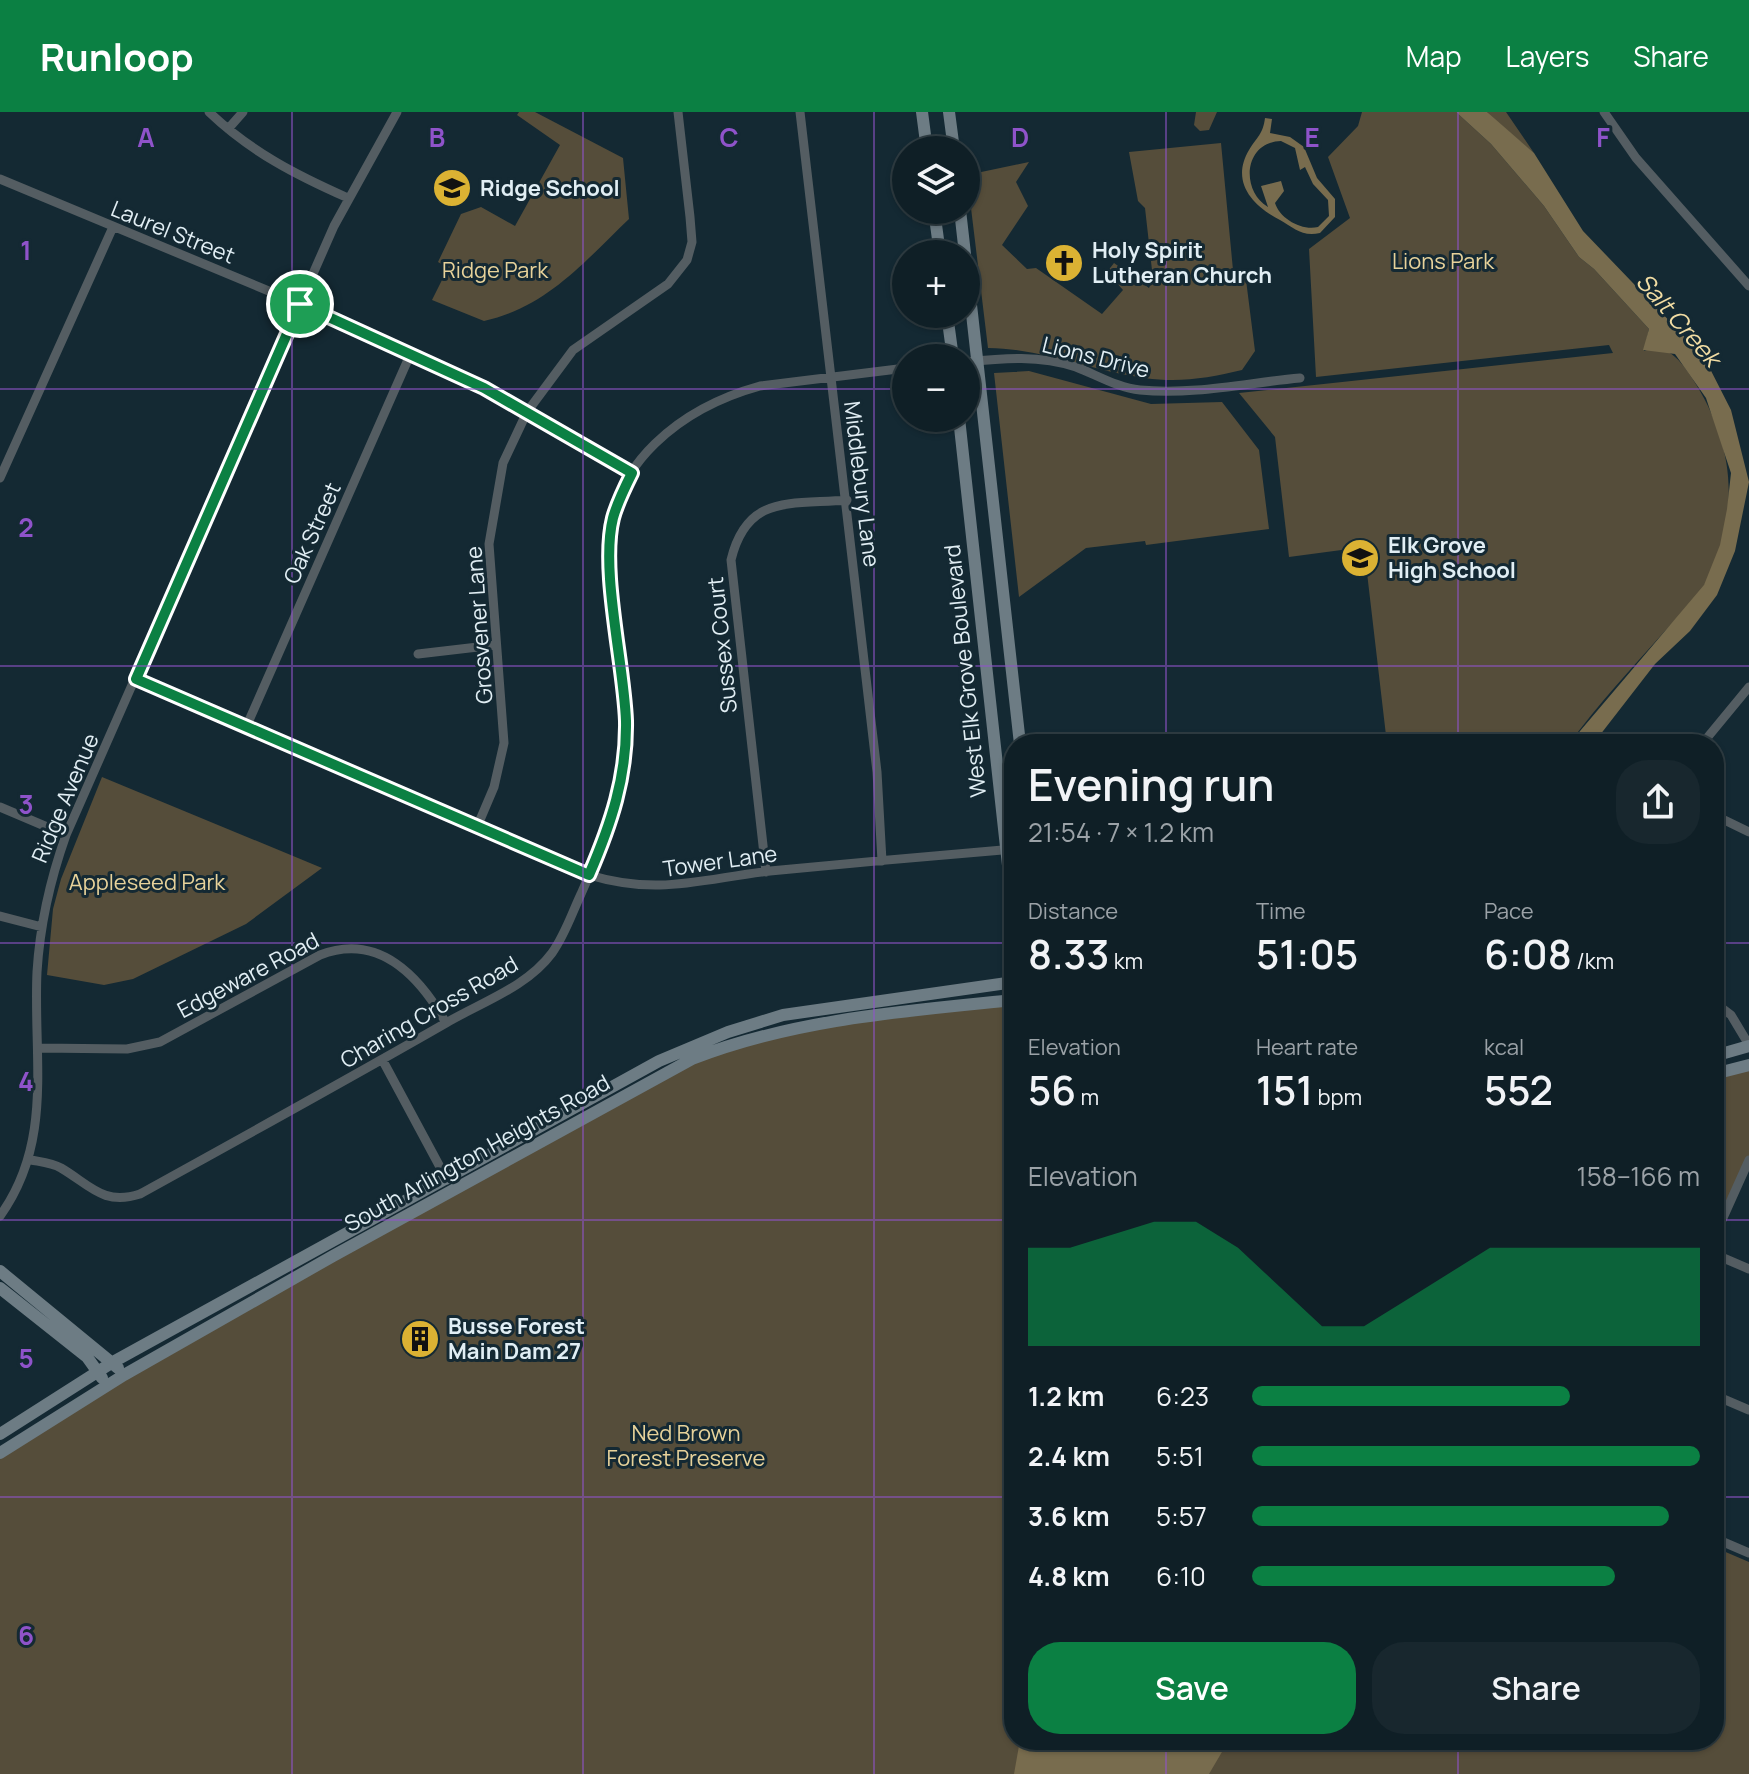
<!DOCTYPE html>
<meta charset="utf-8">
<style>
body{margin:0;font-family:Manrope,sans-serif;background:#18272e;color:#f1f3f6;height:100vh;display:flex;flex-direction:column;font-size:30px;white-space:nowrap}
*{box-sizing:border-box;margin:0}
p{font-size:26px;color:#9ba2a7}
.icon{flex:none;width:44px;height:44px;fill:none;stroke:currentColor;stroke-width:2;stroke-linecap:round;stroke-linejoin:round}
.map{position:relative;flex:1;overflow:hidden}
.details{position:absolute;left:1004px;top:622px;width:720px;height:1016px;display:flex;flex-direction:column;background:#0f1f26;border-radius:32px;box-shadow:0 2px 6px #0004,0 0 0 2px #2f3d43}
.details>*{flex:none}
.fabs{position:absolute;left:892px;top:24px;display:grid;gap:16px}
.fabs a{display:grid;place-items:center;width:88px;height:88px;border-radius:50%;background:#0f1f26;box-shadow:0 2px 6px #0004,0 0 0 2px #2f3d43;font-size:40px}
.pin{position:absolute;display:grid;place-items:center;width:68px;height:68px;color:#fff;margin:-34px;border:4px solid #fff;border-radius:50%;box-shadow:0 2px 8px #0007}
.round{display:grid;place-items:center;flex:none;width:84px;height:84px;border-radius:32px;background:#18272e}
.headline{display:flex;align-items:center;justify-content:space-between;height:136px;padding:0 24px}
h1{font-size:44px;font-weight:600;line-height:60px}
.stats{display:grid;grid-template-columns:repeat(3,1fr);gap:12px;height:136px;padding:8px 24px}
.stats div{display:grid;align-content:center}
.stats b{font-size:40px;font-weight:600}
.stats small{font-size:22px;font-weight:400}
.stats p{font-size:22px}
.chart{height:224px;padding:16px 24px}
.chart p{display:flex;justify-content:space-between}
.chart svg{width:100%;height:144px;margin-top:8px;fill:#0b8043;opacity:.7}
.primary-button{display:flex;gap:16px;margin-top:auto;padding:16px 24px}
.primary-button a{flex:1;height:92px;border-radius:32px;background:#0b8043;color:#fff;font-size:32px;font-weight:600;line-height:92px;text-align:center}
.primary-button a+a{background:#18272e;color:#f1f3f6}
ul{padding:0 24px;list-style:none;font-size:26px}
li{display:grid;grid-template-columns:128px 96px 1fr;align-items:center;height:60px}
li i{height:20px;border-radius:10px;background:#0b8043}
header{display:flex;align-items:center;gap:48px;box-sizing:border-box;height:112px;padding:0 40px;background:#0b8043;color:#fff}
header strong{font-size:38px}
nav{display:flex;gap:44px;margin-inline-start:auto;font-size:28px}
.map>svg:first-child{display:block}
.green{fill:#554d3a}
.water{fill:#786c4e;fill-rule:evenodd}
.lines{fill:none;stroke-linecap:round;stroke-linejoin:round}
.street{stroke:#545d62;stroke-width:9}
.secondary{stroke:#6d7c84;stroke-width:12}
.route-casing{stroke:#fff;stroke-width:16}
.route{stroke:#0b8043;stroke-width:10}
.grid{fill:none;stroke:#8f53ca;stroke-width:2;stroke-opacity:0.55}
.labels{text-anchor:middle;stroke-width:6;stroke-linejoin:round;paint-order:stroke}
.poi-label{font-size:22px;font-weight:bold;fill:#e1eef4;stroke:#142933;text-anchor:start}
.street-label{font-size:22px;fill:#e1eef4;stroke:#142933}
.park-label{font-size:22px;fill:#e7d29a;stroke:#142933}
.water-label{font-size:24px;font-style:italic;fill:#f1dca3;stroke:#142933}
.grid-label{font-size:26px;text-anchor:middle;font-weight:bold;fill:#8f53ca;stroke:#142933;stroke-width:6;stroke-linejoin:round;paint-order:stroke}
</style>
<header>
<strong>Runloop</strong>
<nav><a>Map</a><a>Layers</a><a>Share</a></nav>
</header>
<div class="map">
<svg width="1749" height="1662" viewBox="0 0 1749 1662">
<rect width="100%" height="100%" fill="#142933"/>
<path class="green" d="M519 0H535L623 46 629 107C584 150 547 195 484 209L432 188 448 156 438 150 461 102 481 95 515 114 560 33 517 3Z
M1196 0H1217L1209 18 1200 19 1194 13Z
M1362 0H1456L1491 32 1544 94 1579 145 1594 157 1649 217 1644 239C1667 230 1681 249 1692 266 1735 332 1742 402 1704 474 1695 491 1677 505 1664 520 1632 556 1598 592 1569 632H1387L1364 435 1289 445 1275 325 1239 281 1613 241 1609 233 1316 265 1309 137 1350 106 1328 45 1358 14Z
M1487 0H1506L1534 41 1491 5Z
M1221 31 1233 158 1245 160 1255 239 1242 258C1209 266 1179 271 1145 266 1090 259 1046 237 988 236L967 63 1029 50 1016 70 1028 94 1002 133 1027 157 1036 156 1102 202 1123 178 1107 160 1114 151 1149 176 1153 167 1145 96 1138 89 1129 40Z
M1029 259 1151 292 1222 290 1259 338 1269 417 1146 433 1145 429 1086 436 1019 485 994 261Z
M102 665 322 756 246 812 133 867 104 873 47 863 53 797 61 767Z
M1014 888V1628H1714V1435L1749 1450V1662H0V1341L128 1261 692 947 773 922Z
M1749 953V1051L1714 1126V962Z"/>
<path class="water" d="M1456 0H1487L1534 41 1583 119 1704 245 1731 298 1749 370 1735 439 1717 483 1690 519 1655 552 1593 632H1569L1704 473 1720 433 1727 397 1731 361 1706 286 1675 242 1643 238 1649 217 1594 157 1579 145 1544 94 1491 32Z
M1265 6 1272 7 1270 21 1290 25 1304 35 1317 66 1335 87V105L1320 121C1302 125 1294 116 1280 108 1253 94 1230 70 1249 38 1257 25 1263 22 1265 6ZM1281 29 1295 36 1300 58 1305 55 1313 72 1328 88 1329 104 1318 115C1302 119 1280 107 1275 91L1284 79 1281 69 1261 74 1268 95C1240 78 1244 30 1281 29Z
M1020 1628H1229L1209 1662H1014Z"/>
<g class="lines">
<path class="street" d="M209 0C251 40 296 63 348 86
M800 0 877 660 882 749
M1604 0 1636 46 1749 174
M228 17 243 0
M0 67 300 192 484 276 632 361
M966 250C1003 246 1040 243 1076 255 1097 263 1118 276 1140 278 1195 283 1246 271 1300 266
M0 366 113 115
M418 542 495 533
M136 567 589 763C659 784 701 767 770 759 851 751 933 744 1014 737
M247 613 410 243
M1702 632 1749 575
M0 695 66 723
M1714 703 1749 720
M477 715 494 675 504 631 489 432 503 351 527 300 573 238 668 172 687 148 692 130 690 105 678 0
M766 760 731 448C747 382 790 393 847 388
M0 804 42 815
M1714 890 1731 903 1749 933
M39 936 127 937 160 930 320 843C379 820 420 865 446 911
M383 949 447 1068
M31 1048C41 1050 52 1051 61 1056 90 1073 103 1094 140 1082 243 1025 345 969 446 911 482 890 527 875 552 841 565 823 572 801 581 782 604 730 624 683 626 626 627 564 611 501 609 439 607 351 684 295 760 274L906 256
M0 1104C54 1029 33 946 37 860 40 812 50 768 66 723L334 114 397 0
M1714 1126 1749 1048
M1714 1142 1749 1157
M1714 1283 1749 1298
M1714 1426 1749 1441"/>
<path class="secondary" d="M922 0 927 38
M949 0 954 38
M934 98 940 142
M960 98 965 142
M966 148 1020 632
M947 202 953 246
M959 306 1014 808
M1714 944 1749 934
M1714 962 1749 953
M0 1159 118 1256
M0 1176 87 1245 102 1266
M0 1322 113 1250 659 949 728 920 783 903 1014 870
M0 1341 124 1263 333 1144 692 947C794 907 906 899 1014 888"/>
</g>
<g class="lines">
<g class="route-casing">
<path id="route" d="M300 192 484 276 632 361C625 375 617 391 613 406 600 458 624 552 626 609 627 665 611 712 589 763L136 567Z"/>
</g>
<use href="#route" class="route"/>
</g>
<path class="grid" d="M292 0V1662M583 0V1662M874 0V1662M1166 0V632M1458 0V632M0 277H906M966 277H1749M0 554H1749M0 831H1014M1714 831H1749M0 1108H1014M1714 1108H1749M0 1385H1014M1714 1385H1749M1166 1628V1662M1458 1628V1662"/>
<defs>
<g id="school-disc" transform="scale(2)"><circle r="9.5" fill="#dbb233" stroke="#142933"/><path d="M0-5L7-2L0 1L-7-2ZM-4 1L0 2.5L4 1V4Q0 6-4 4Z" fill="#111"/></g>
<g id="church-disc" transform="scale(2)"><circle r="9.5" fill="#dbb233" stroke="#142933"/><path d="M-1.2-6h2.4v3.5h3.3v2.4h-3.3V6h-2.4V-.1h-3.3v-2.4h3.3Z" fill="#111"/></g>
<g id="building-disc" transform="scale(2)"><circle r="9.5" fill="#dbb233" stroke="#142933"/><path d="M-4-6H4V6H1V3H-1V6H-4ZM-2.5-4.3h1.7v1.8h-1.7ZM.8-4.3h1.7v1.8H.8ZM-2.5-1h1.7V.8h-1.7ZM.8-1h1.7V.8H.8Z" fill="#111"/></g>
</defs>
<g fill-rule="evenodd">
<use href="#school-disc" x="452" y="76"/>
<use href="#church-disc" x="1064" y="151"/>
<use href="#school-disc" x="1360" y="446"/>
<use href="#building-disc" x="420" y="1227"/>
</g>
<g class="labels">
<g class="poi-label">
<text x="480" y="84">Ridge School</text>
<text x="1092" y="146">Holy Spirit<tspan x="1092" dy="25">Lutheran Church</tspan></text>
<text x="1388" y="441">Elk Grove<tspan x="1388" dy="25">High School</tspan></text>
<text x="448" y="1222">Busse Forest<tspan x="448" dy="25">Main Dam 27</tspan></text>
</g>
<g class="street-label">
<text transform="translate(173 120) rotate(22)" y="8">Laurel Street</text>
<text transform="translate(1096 245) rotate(14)" y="8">Lions Drive</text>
<text transform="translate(862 372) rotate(83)" y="8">Middlebury Lane</text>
<text transform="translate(312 421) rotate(-66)" y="8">Oak Street</text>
<text transform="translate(479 513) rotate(-94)" y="8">Grosvener Lane</text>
<text transform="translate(722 533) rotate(-96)" y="8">Sussex Court</text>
<text transform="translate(965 559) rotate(-96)" y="8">West Elk Grove Boulevard</text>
<text transform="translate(65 686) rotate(-67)" y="8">Ridge Avenue</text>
<text transform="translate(720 749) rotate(-8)" y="8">Tower Lane</text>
<text transform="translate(248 863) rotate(-28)" y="8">Edgeware Road</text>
<text transform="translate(429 900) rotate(-30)" y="8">Charing Cross Road</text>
<text transform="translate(477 1041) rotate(-29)" y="8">South Arlington Heights Road</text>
</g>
<g class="park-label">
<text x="1443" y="157">Lions Park</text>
<text x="495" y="166">Ridge Park</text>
<text x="147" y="778">Appleseed Park</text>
<text x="686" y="1329">Ned Brown<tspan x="686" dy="25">Forest Preserve</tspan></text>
</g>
<g class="water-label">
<text transform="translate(1678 208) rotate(49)" y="8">Salt Creek</text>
</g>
</g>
<g class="grid-label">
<text x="146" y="35">A</text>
<text x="437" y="35">B</text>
<text x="729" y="35">C</text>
<text x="1020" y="35">D</text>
<text x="1312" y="35">E</text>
<text x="1603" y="35">F</text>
<text x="26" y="148">1</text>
<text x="26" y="425">2</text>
<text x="26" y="702">3</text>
<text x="26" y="979">4</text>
<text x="26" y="1256">5</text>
<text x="26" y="1533">6</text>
</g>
</svg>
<div class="fabs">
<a><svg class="icon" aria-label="layers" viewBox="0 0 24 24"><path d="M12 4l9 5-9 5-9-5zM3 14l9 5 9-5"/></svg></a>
<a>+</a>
<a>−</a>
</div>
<div class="pin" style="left:300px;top:192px;background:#1e9e55"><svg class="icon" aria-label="arrive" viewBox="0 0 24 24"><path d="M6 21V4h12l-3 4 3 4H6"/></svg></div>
<section class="details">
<div class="headline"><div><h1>Evening run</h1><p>21:54 · 7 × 1.2 km</p></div><a class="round"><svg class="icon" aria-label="share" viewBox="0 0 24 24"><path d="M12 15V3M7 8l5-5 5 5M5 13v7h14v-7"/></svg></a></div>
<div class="stats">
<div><p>Distance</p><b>8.33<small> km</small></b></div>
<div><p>Time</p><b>51:05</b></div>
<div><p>Pace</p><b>6:08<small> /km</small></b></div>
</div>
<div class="stats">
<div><p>Elevation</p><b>56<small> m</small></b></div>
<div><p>Heart rate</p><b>151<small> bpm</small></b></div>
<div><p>kcal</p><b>552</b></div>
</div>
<div class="chart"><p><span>Elevation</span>158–166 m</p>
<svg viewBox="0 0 160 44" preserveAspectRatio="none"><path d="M0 44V14L10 14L20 10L30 6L40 6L50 14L60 26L70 38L80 38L90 30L100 22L110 14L120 14L130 14L140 14L150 14L160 14V44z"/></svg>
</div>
<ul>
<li><b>1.2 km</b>6:23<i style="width:71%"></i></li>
<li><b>2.4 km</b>5:51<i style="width:100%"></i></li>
<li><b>3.6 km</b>5:57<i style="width:93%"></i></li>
<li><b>4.8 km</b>6:10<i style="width:81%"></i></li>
</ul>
<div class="primary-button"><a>Save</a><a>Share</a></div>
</section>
</div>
